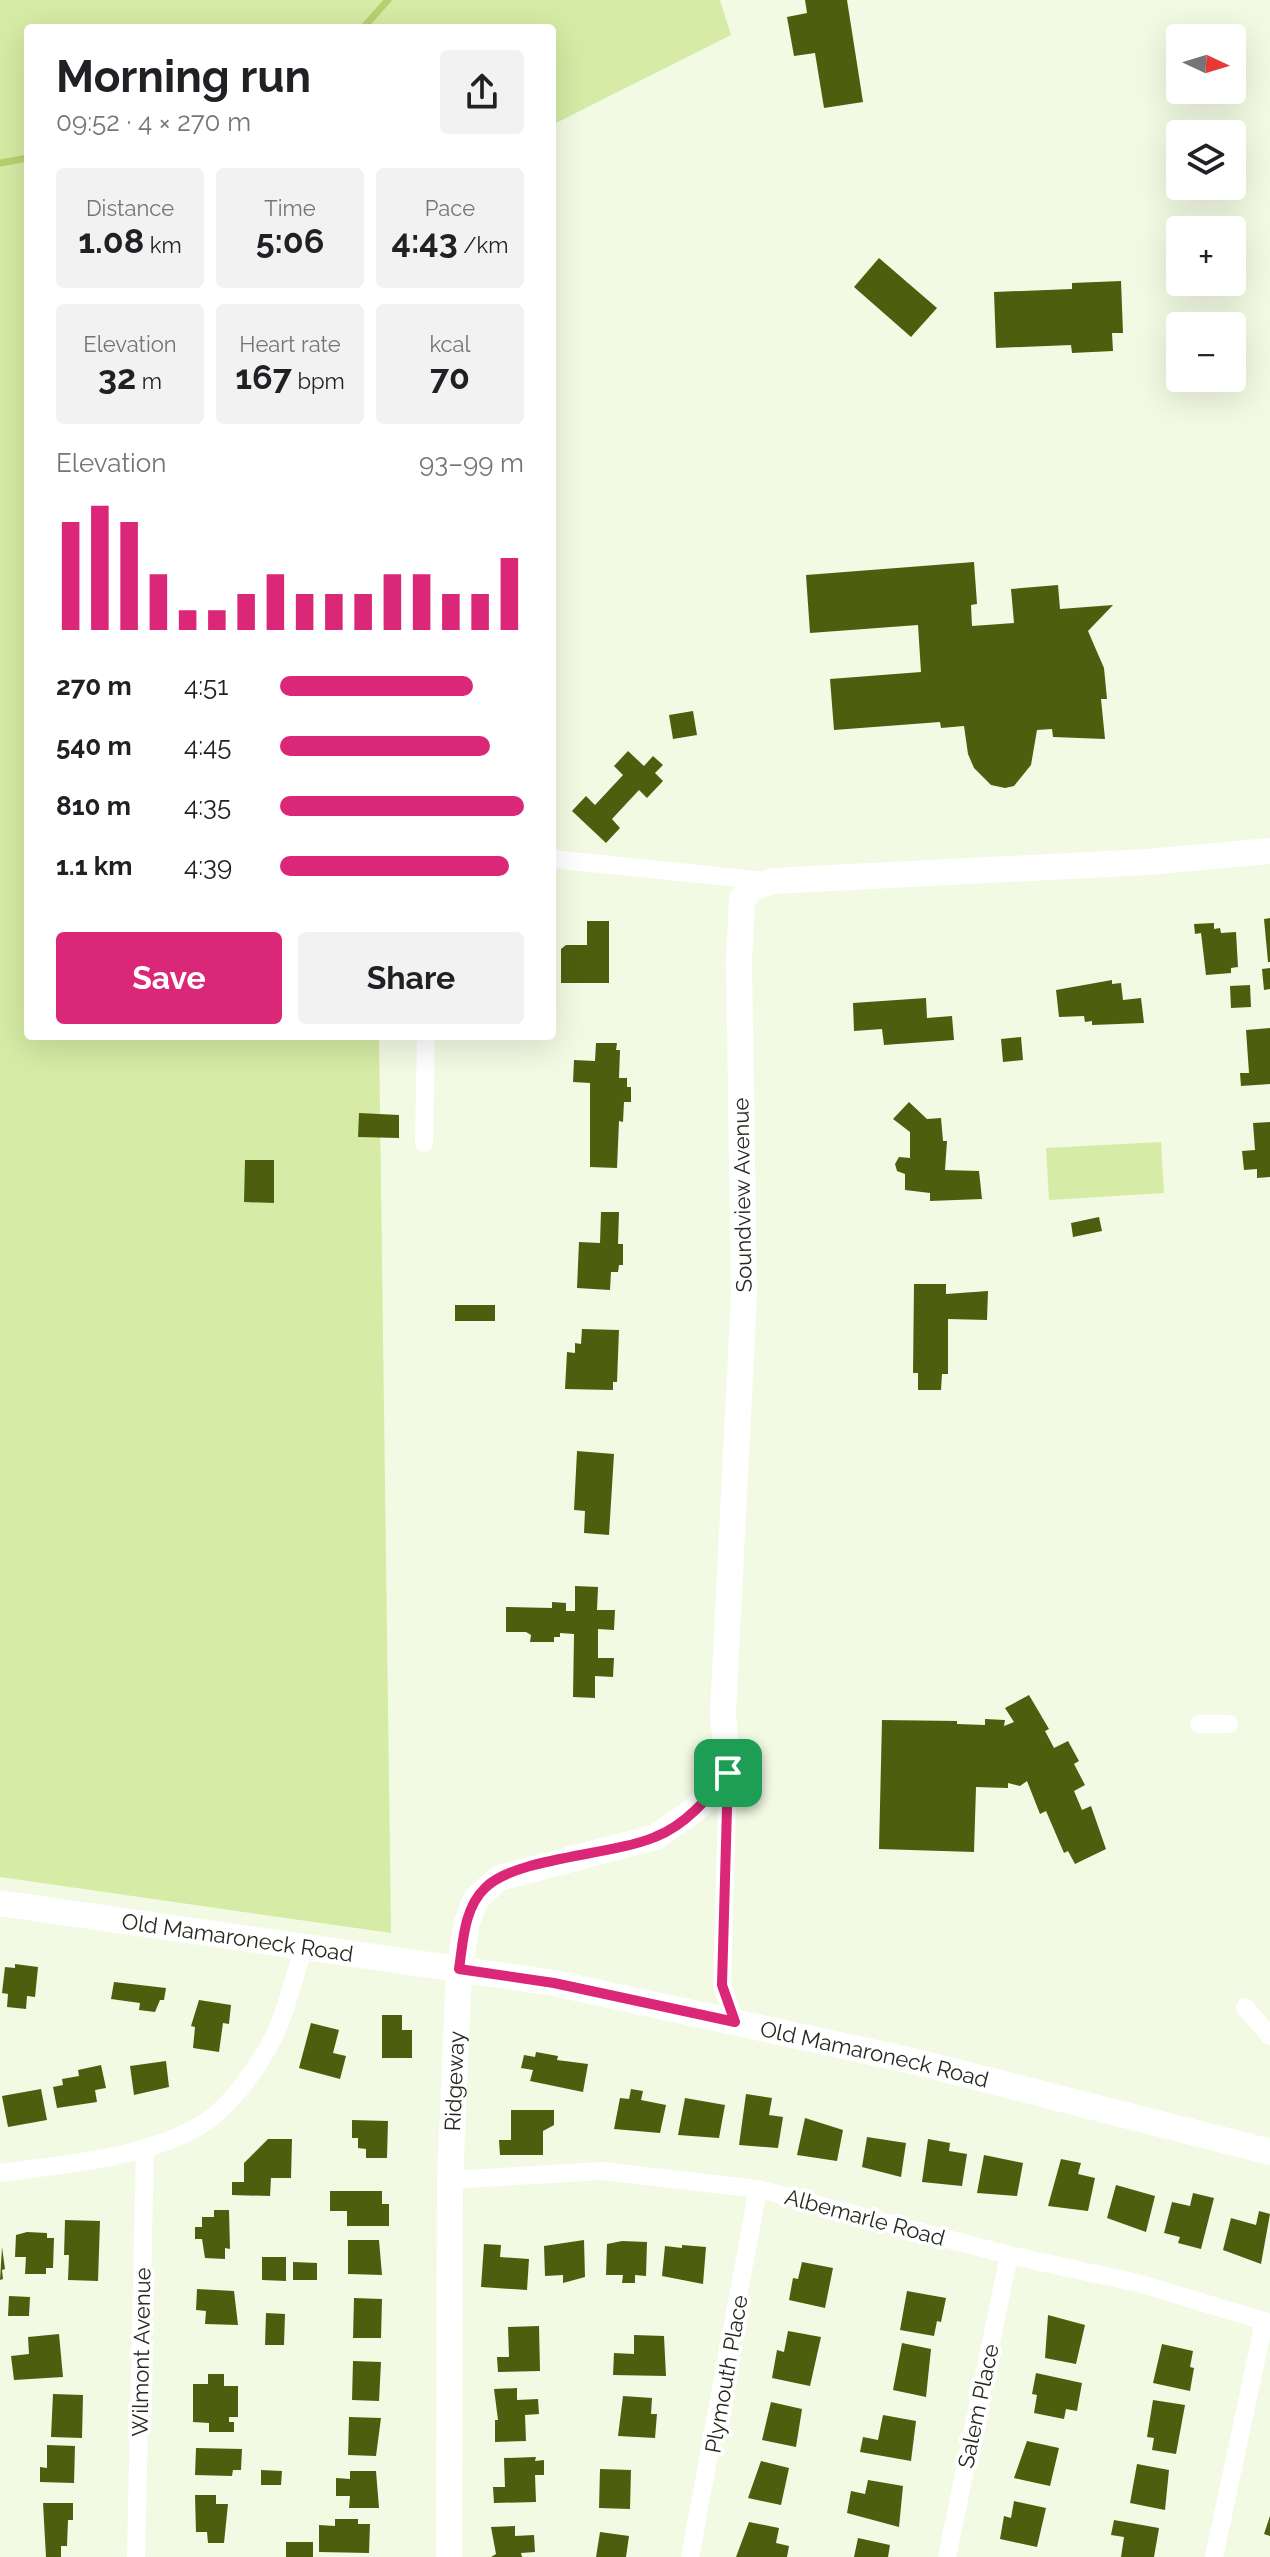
<!DOCTYPE html>
<meta charset="utf-8">
<style>
body{margin:0;font-family:Raleway,sans-serif;background:#f2f2f2;color:#202124;height:100vh;display:flex;flex-direction:column;font-size:30px;white-space:nowrap}
*{box-sizing:border-box;margin:0}
p{font-size:26px;color:#757577}
.icon{flex:none;width:44px;height:44px;fill:none;stroke:currentColor;stroke-width:2;stroke-linecap:round;stroke-linejoin:round}
.map{position:relative;flex:1;overflow:hidden}
.details{position:absolute;left:24px;top:24px;width:532px;height:1016px;display:flex;flex-direction:column;background:#fff;border-radius:8px;box-shadow:0 8px 32px #0002}
.details>*{flex:none}
.needle{width:52px;rotate:94deg}
.tools{position:absolute;left:1166px;top:24px;display:grid;gap:16px}
.tools a{display:grid;place-items:center;width:80px;height:80px;border-radius:8px;background:#fff;box-shadow:0 8px 32px #0002;font-size:40px}
.pin{position:absolute;display:grid;place-items:center;width:68px;height:68px;color:#fff;margin:-34px;border-radius:16px;box-shadow:0 4px 12px #0006}
.round{display:grid;place-items:center;flex:none;width:84px;height:84px;border-radius:8px;background:#f2f2f2}
.headline{display:flex;align-items:center;justify-content:space-between;height:136px;padding:0 32px}
h1{font-size:44px;font-weight:700;line-height:60px}
.figures{display:grid;grid-template-columns:repeat(3,1fr);gap:12px;height:136px;padding:8px 32px}
.figures div{display:grid;align-content:center;border-radius:8px;background:#f2f2f2;text-align:center}
.figures b{font-size:34px;font-weight:700}
.figures small{font-size:22px;font-weight:400}
.figures p{font-size:22px}
.chart{height:224px;padding:16px 32px}
.chart p{display:flex;justify-content:space-between}
.chart svg{width:100%;height:144px;margin-top:8px;stroke:#db2777;stroke-width:6}
.cta{display:flex;gap:16px;margin-top:auto;padding:16px 32px}
.cta a{flex:1;height:92px;border-radius:8px;background:#db2777;color:#fff;font-size:32px;font-weight:700;line-height:92px;text-align:center}
.cta a+a{background:#f2f2f2;color:#202124}
ul{padding:0 32px;list-style:none;font-size:26px}
li{display:grid;grid-template-columns:128px 96px 1fr;align-items:center;height:60px}
li i{height:20px;border-radius:10px;background:#db2777}
.map>svg:first-child{display:block}
.green{fill:#d6eba5}
.lines{fill:none;stroke-linecap:round;stroke-linejoin:round}
.stream{stroke:#b7d16f;stroke-width:7}
.building{fill:#4d5f0e}
.street{stroke:#fff;stroke-width:18}
.secondary{stroke:#fff;stroke-width:26}
.route-casing{stroke:#fff;stroke-width:16}
.route{stroke:#db2777;stroke-width:10}
.labels{text-anchor:middle;stroke-width:8;stroke-linejoin:round;paint-order:stroke}
.street-label{font-size:22px;fill:#282a22;stroke:#fff}
</style>
<div class="map">
<svg width="1270" height="2557" viewBox="0 0 1270 2557">
<rect width="100%" height="100%" fill="#f3fae3"/>
<path class="green" d="M0 0H720L731 35 552 125V28H28V1036H379L391 1933 0 1877Z
M1161 1142 1164 1193 1049 1200 1046 1148Z"/>
<g class="lines">
<path class="stream" d="M363 28 388 0
M0 163 28 158"/>
</g>
<path class="building" d="M805 0H847L863 102 824 108 815 53 794 56 787 17 807 13Z
M879 258 937 308 911 337 854 287Z
M1121 281 1123 333H1112L1113 351 1072 353 1071 345 996 348 994 292 1072 289V283Z
M974 562 977 604 971 605 972 626 1014 623 1011 589 1058 585 1060 609 1113 605 1088 631 1104 668 1107 699H1101L1105 739 1053 737 1052 729 1037 730 1031 765 1014 786 1005 788 991 785 974 768 968 754 964 726 941 728 940 722 834 730 830 679 921 672 918 625 810 633 806 575Z
M693 711 697 735 673 739 669 715Z
M628 751 644 766 653 756 663 765 655 773 663 781 647 798 639 790 612 819 620 828 606 843 572 811 586 796 595 805 623 775 614 766Z
M1270 918V962H1268L1264 919Z
M587 921H609V983H561V949L566 945H587Z
M1214 923V929L1220 928 1221 933 1236 932 1238 967 1231 968V973L1206 975 1201 933 1195 934 1194 924Z
M1270 968V989L1264 990 1262 969Z
M1112 980V984L1121 983 1123 1000 1141 998 1144 1023 1092 1025V1021L1085 1022 1084 1016 1059 1017 1056 990Z
M1250 985 1251 1007 1231 1008 1230 986Z
M926 998 927 1018 952 1016 954 1040 884 1045 882 1029 854 1031 853 1003Z
M1270 1028V1084L1241 1086 1240 1073H1249L1246 1030Z
M1021 1037 1023 1060 1003 1062 1001 1039Z
M596 1043H617L616 1050H620L619 1078H627V1087H631V1102H624L623 1122 619 1121 617 1168 590 1167V1083L573 1082 574 1060 595 1061Z
M909 1102 927 1119 941 1118 943 1141H947L945 1170 979 1171 982 1199 930 1201V1193L905 1190V1174L897 1171 895 1164 899 1157 910 1158V1132L893 1119Z
M359 1113 399 1115V1138L358 1137Z
M1270 1122V1177L1257 1178V1169L1244 1170 1242 1151 1255 1150 1253 1123Z
M245 1160H274V1203L244 1202Z
M601 1212H619L618 1244H623V1265H619L618 1272H611L610 1290 577 1288 579 1242 600 1243Z
M1099 1217 1102 1231 1073 1237 1071 1223Z
M914 1284H946V1294L988 1291 987 1320 948 1319V1374H942L941 1390H918V1373H913Z
M455 1305H495V1321H455Z
M582 1329 619 1330 617 1382H613V1390L565 1389 567 1352 575 1353V1343L581 1344Z
M577 1451 614 1454 609 1535 584 1533 585 1511 574 1510Z
M575 1586 598 1587 597 1610H615L614 1630 598 1629V1658H614L613 1677 595 1676V1698L573 1697 574 1634 560 1633V1637H554V1642H530L531 1635 526 1632H506V1607L552 1608V1602L566 1603V1611H575Z
M1029 1695 1049 1729 1045 1731 1054 1748 1068 1741 1079 1761 1074 1764 1085 1785 1074 1791 1082 1810 1091 1806 1106 1849 1075 1864 1068 1851 1064 1853 1046 1811 1040 1814 1027 1781 1020 1786 1008 1783V1788L976 1787 974 1852 879 1849 882 1720 957 1721V1724L985 1725V1719L1005 1720 1004 1726 1014 1722 1005 1708Z
M15 1964 38 1967 35 1997 27 1996 26 2009 7 2007 8 1994 2 1993 5 1967 15 1968Z
M114 1982 166 1988 164 2000H160L155 2012 139 2010 140 2003 111 1999Z
M199 2000 231 2005 229 2024 223 2023 219 2052 193 2048 195 2027 191 2026Z
M382 2015H402V2030H412V2058H382Z
M311 2023 339 2030 333 2053 346 2056 340 2079 299 2068Z
M536 2052 558 2056 557 2060 588 2064 583 2092 530 2081 533 2070 521 2068 524 2055 535 2057Z
M166 2061 169 2087 134 2095 130 2066Z
M101 2065 106 2088 95 2090 97 2102 57 2108 53 2087 63 2085 62 2079 79 2076 78 2070Z
M41 2089 47 2120 8 2127 2 2096Z
M631 2089 643 2091 641 2100 666 2105 660 2133 614 2129 620 2098 629 2099Z
M746 2094 772 2098 769 2115 783 2117 778 2148 739 2145Z
M685 2098 725 2105 719 2138 678 2135Z
M511 2110H554V2125L543 2131V2155H500L499 2140H511Z
M805 2118 843 2130 837 2161 797 2155Z
M352 2120 388 2121 387 2158H366V2149L358 2148V2138H352Z
M867 2137 906 2143 901 2177 862 2167Z
M268 2139H292L291 2178H271L270 2196 232 2195V2182H244V2163Z
M928 2139 950 2143 949 2151 967 2154 962 2186 922 2182Z
M984 2155 1023 2163 1017 2196 977 2193Z
M1061 2159 1081 2163 1078 2174 1095 2178 1088 2211 1048 2206Z
M1116 2185 1155 2196 1146 2232 1107 2218Z
M330 2191H382V2204H389V2226H347V2211H330Z
M1193 2193 1214 2198 1201 2249 1178 2243 1180 2237 1164 2233 1172 2202 1190 2206Z
M214 2210H229L230 2249 225 2248V2259L205 2258 202 2239H195V2227H202V2217H214Z
M1259 2211 1270 2214 1261 2264 1223 2250 1231 2218 1256 2225Z
M65 2220 100 2221 98 2281 68 2280 69 2255H64Z
M27 2232 47 2233V2238H54L53 2268H46V2274H25L26 2257H15L16 2235Z
M348 2240H379L382 2275 348 2274Z
M584 2240 585 2277 563 2283V2275L545 2276 544 2246Z
M622 2241 647 2242 646 2276 635 2275V2283H622L623 2275H606L607 2244Z
M484 2244 501 2245 500 2257 529 2259 527 2290 481 2287Z
M682 2245 706 2247 703 2284 662 2276 665 2246 682 2248Z
M2 2247 5 2269 2 2270 3 2279 0 2280Z
M262 2257H286V2281L262 2280Z
M293 2262 317 2263V2280H293Z
M802 2262 833 2268 825 2308 789 2300 793 2278 798 2279Z
M197 2289 234 2291 238 2325 205 2324 206 2311 196 2310Z
M907 2291 946 2298 941 2322 937 2321 934 2336 900 2330Z
M9 2296 30 2297 29 2316H8Z
M354 2298 382 2299 381 2338H353Z
M266 2313 285 2314 284 2345H265Z
M1048 2315 1085 2325 1076 2364 1045 2358Z
M539 2326 540 2371 498 2372 497 2357H509L508 2327Z
M788 2331 821 2337 810 2386 772 2378 777 2350 784 2352Z
M59 2334 63 2377 14 2380 11 2356 29 2354 28 2337Z
M634 2335 664 2336 666 2376 613 2375 614 2353 634 2354Z
M902 2343 931 2349 926 2397 893 2390Z
M1162 2344 1193 2351 1190 2367 1194 2368 1190 2391 1153 2383Z
M353 2361 381 2362 379 2401 352 2400Z
M1036 2373 1082 2383 1077 2411 1066 2409 1064 2419 1034 2413 1037 2395 1032 2394Z
M208 2374H224V2386H238V2417H229V2422H234V2432H209V2423L193 2422V2384H208Z
M517 2388V2400L538 2399 539 2414 525 2415 526 2441 495 2442V2420H498L494 2389Z
M53 2394 83 2395 82 2438 51 2437Z
M623 2396 652 2398 651 2414H657L655 2438 618 2436Z
M1153 2400 1185 2405 1176 2454 1152 2450 1154 2438 1147 2437Z
M771 2402 802 2409 796 2447 762 2440Z
M883 2415 916 2421 911 2461 860 2452 863 2437 878 2440Z
M349 2417 381 2418 376 2456 348 2455Z
M1027 2441 1059 2448 1050 2486 1014 2478Z
M47 2445 75 2446 74 2483 40 2482V2467L47 2468Z
M196 2448 242 2449 241 2470H233L232 2476 195 2475Z
M536 2457 535 2461 544 2460V2475H535L536 2502 494 2503 493 2487H505L504 2458Z
M761 2461 789 2468 781 2505 748 2498Z
M1137 2464 1169 2470 1165 2510 1130 2503Z
M600 2469 631 2470 630 2509 599 2508Z
M261 2470 282 2471 281 2485H261Z
M350 2471H376L379 2508H349L350 2496H336V2478L350 2479Z
M868 2480 903 2486 899 2527 847 2513 851 2491 865 2494Z
M195 2495H216V2504H228L224 2543H208L207 2532H196Z
M1014 2501 1046 2508 1037 2547 1000 2539 1004 2516 1011 2518Z
M43 2503H73V2520H68L67 2546H61V2557H46Z
M1270 2516V2536L1264 2534Z
M335 2519H358V2524H370L369 2553 319 2552V2525L335 2526Z
M1114 2520 1159 2528 1154 2557H1121L1124 2537 1111 2535Z
M749 2522 779 2528 776 2543 789 2546 787 2557H736Z
M515 2526V2536L534 2535 535 2552 521 2553 522 2557H491L496 2554 491 2527Z
M600 2532 629 2536 626 2557H596Z
M858 2538 890 2545 888 2557H854Z
M286 2542H313V2557H286Z"/>
<g class="lines">
<path class="street" d="M552 859 767 881
M424 1143 426 1036
M1199 1724H1229
M728 1773 722 1985 735 2022
M1245 2007 1270 2036
M0 2173C62 2165 155 2157 207 2121 230 2105 253 2074 266 2051 285 2019 293 1981 304 1946
M450 2180 602 2171 758 2189 1009 2255 1138 2283 1270 2323
M136 2557 145 2148
M690 2557 758 2189
M947 2557 1009 2255
M1214 2557 1264 2322"/>
<g class="secondary">
<path id="s1" d="M0 1903 554 1983 913 2061 1270 2152"/>
<path id="s2" d="M449 2557 450 2180 459 1969 467 1923 475 1900 499 1878 656 1837 697 1808 728 1773 723 1713 744 1295 739 961 742 899 753 888 773 881 1148 862 1270 851"/>
</g>
</g>
<g class="lines">
<g class="route-casing">
<path id="route" d="M728 1773 722 1985 735 2022 554 1983 459 1969C463 1942 464 1908 485 1888 516 1857 610 1856 655 1837 686 1825 708 1798 728 1773Z"/>
</g>
<use href="#route" class="route"/>
</g>
<g class="labels">
<g class="street-label">
<text transform="translate(742 1195) rotate(-91)" y="8">Soundview Avenue</text>
<text dy="8" stroke="none"><textPath href="#s1" startOffset="240">Old Mamaroneck Road</textPath></text>
<text dy="8" stroke="none"><textPath href="#s1" startOffset="888">Old Mamaroneck Road</textPath></text>
<text dy="8" stroke="none"><textPath href="#s2" startOffset="476">Ridgeway</textPath></text>
<text transform="translate(865 2217) rotate(15)" y="8">Albemarle Road</text>
<text transform="translate(141 2352) rotate(-89)" y="8">Wilmont Avenue</text>
<text transform="translate(726 2374) rotate(-80)" y="8">Plymouth Place</text>
<text transform="translate(978 2406) rotate(-78)" y="8">Salem Place</text>
</g>
</g>
</svg>
<div class="tools">
<a><svg class="needle" viewBox="-14 -14 28 28"><path d="M0-13l5 13h-10z" fill="#e53935"/><path d="M0 13l5-13h-10z" fill="#757577"/></svg></a>
<a><svg class="icon" aria-label="layers" viewBox="0 0 24 24"><path d="M12 4l9 5-9 5-9-5zM3 14l9 5 9-5"/></svg></a>
<a>+</a>
<a>−</a>
</div>
<div class="pin" style="left:728px;top:1773px;background:#1e9e55"><svg class="icon" aria-label="arrive" viewBox="0 0 24 24"><path d="M6 21V4h12l-3 4 3 4H6"/></svg></div>
<section class="details">
<div class="headline"><div><h1>Morning run</h1><p>09:52 · 4 × 270 m</p></div><a class="round"><svg class="icon" aria-label="share" viewBox="0 0 24 24"><path d="M12 15V3M7 8l5-5 5 5M5 13v7h14v-7"/></svg></a></div>
<div class="figures">
<div><p>Distance</p><b>1.08<small> km</small></b></div>
<div><p>Time</p><b>5:06</b></div>
<div><p>Pace</p><b>4:43<small> /km</small></b></div>
</div>
<div class="figures">
<div><p>Elevation</p><b>32<small> m</small></b></div>
<div><p>Heart rate</p><b>167<small> bpm</small></b></div>
<div><p>kcal</p><b>70</b></div>
</div>
<div class="chart"><p><span>Elevation</span>93–99 m</p>
<svg viewBox="0 0 160 44" preserveAspectRatio="none"><path d="M5 44V11M15 44V6M25 44V11M35 44V27M45 44V38M55 44V38M65 44V33M75 44V27M85 44V33M95 44V33M105 44V33M115 44V27M125 44V27M135 44V33M145 44V33M155 44V22"/></svg>
</div>
<ul>
<li><b>270 m</b>4:51<i style="width:79%"></i></li>
<li><b>540 m</b>4:45<i style="width:86%"></i></li>
<li><b>810 m</b>4:35<i style="width:100%"></i></li>
<li><b>1.1 km</b>4:39<i style="width:94%"></i></li>
</ul>
<div class="cta"><a>Save</a><a>Share</a></div>
</section>
</div>
